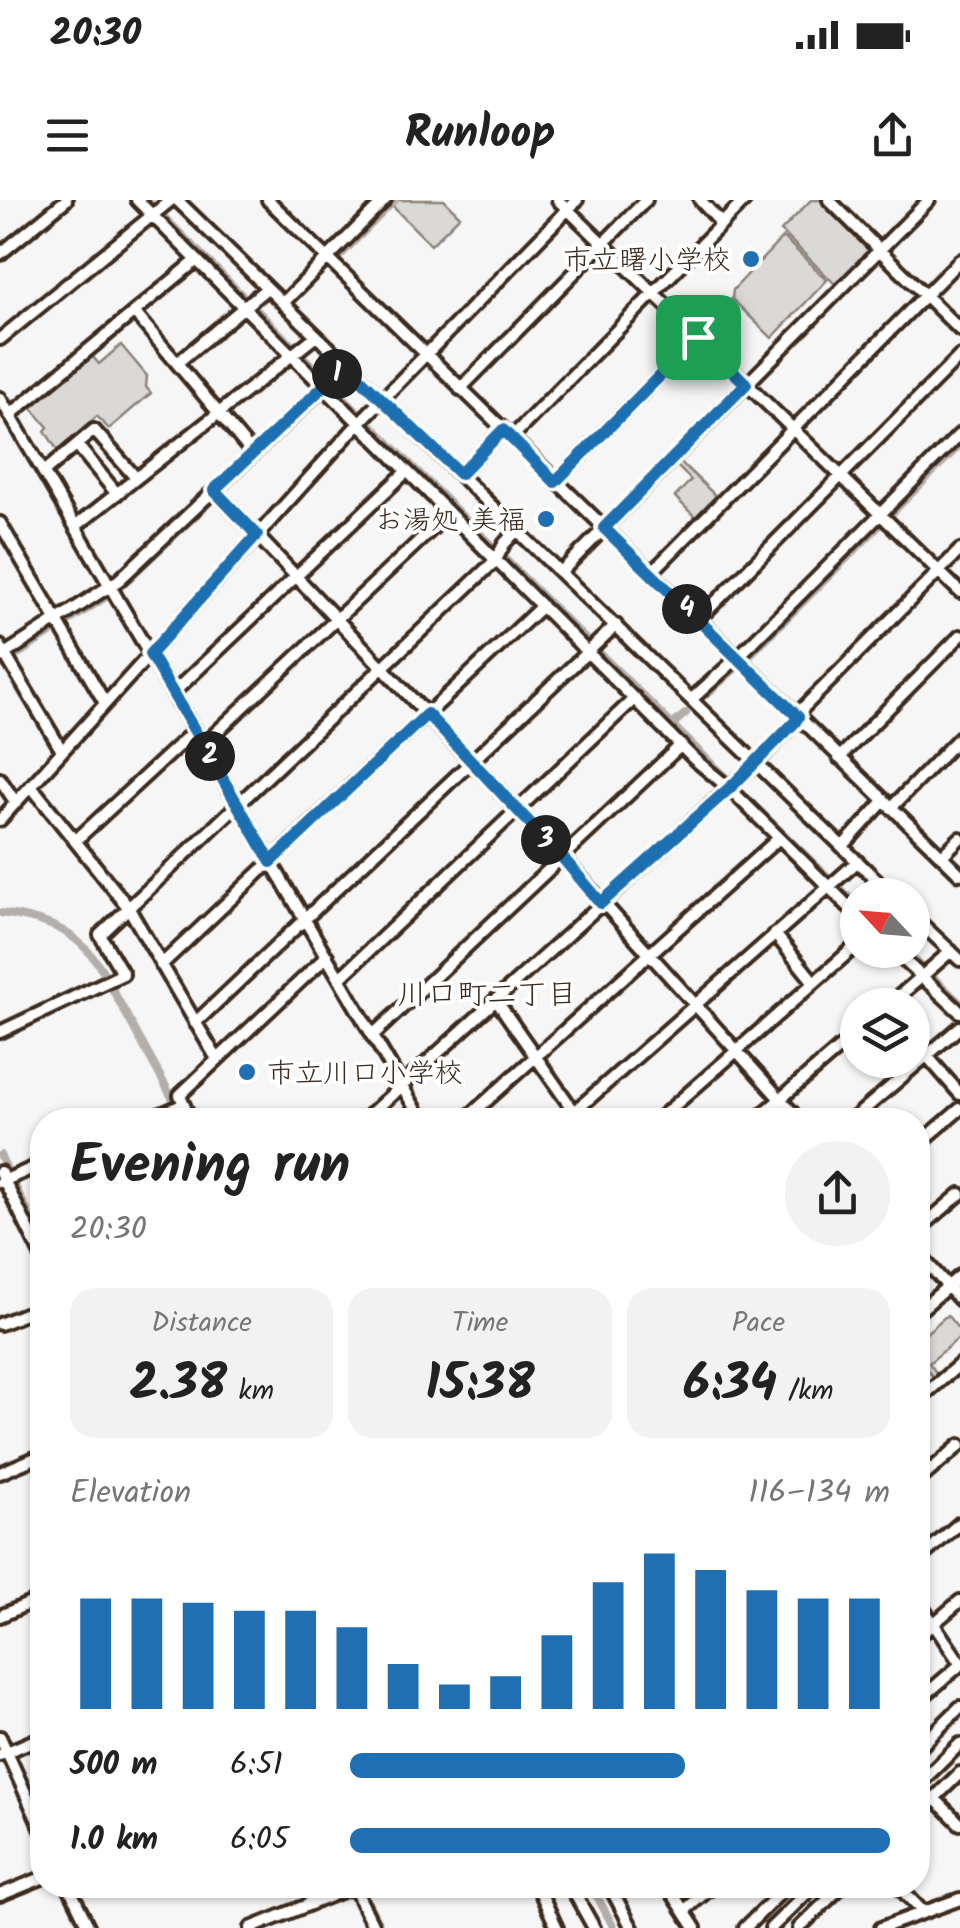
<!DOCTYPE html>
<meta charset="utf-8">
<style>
body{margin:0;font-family:Kalam,"Klee One",sans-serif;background:#f2f2f2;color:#222;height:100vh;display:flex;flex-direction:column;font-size:38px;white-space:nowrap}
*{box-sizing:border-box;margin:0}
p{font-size:32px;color:#767676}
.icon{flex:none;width:55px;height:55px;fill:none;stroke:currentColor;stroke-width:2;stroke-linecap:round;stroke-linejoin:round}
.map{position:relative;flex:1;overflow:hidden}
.drawer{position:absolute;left:30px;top:908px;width:900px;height:790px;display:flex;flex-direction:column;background:#fff;border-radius:40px;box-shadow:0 2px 8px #0004}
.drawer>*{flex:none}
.needle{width:65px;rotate:296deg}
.controls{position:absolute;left:840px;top:678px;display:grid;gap:20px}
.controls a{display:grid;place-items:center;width:90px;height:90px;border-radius:50%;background:#fff;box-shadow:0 2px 8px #0004;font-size:50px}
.pin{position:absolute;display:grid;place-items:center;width:85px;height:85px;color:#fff;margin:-42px;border-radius:20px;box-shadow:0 5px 15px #0006}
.km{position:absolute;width:50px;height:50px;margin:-25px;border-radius:50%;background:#222;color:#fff;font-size:28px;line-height:50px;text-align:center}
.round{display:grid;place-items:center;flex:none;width:105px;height:105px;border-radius:52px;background:#f2f2f2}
.summary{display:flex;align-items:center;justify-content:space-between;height:170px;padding:0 40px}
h1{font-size:55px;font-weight:600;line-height:75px}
.metrics{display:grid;grid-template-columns:repeat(3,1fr);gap:15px;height:170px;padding:10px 40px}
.metrics div{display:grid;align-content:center;border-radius:25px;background:#f2f2f2;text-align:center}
.metrics b{font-size:50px;font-weight:600}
.metrics small{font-size:28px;font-weight:400}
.metrics p{font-size:28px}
.chart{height:280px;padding:20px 40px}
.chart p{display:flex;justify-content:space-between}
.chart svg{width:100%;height:180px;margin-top:10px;stroke:#1f6fb2;stroke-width:6}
ul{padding:0 40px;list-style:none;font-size:32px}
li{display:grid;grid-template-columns:160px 120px 1fr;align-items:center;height:75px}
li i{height:25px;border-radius:12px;background:#1f6fb2}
.status{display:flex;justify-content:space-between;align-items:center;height:70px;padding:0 50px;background:#fff;direction:ltr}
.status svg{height:28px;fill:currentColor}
header{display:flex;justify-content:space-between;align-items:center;height:130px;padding:0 40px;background:#fff;font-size:45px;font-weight:600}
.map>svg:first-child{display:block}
.green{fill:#dbd9d6;stroke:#8b827a;stroke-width:2.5}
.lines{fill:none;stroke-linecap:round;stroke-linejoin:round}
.canal{stroke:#b4aeaa;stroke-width:8}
.minor-casing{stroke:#3b2a1e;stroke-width:18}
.minor{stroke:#fff;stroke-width:10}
.route-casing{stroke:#fff;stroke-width:20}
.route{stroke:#1f6fb2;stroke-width:12}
.poi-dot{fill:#1f6fb2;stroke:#fff;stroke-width:4}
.labels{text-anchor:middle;stroke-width:8;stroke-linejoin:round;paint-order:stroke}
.poi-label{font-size:28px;fill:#3b2a1e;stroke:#fff;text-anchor:end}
.neighbourhood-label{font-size:30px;fill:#3b2a1e;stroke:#fff}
</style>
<div class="status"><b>20:30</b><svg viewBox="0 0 49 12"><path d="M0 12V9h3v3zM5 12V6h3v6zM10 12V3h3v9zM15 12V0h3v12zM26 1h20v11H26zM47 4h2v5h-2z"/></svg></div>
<header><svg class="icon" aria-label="menu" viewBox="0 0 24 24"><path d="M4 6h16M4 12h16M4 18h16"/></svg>Runloop<svg class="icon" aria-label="share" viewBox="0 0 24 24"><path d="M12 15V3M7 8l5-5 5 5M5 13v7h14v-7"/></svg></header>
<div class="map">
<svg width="960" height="1728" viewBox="0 0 960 1728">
<rect width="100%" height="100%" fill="#f7f6f6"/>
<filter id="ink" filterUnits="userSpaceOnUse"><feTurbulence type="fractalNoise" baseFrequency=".01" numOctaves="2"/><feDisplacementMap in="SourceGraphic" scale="20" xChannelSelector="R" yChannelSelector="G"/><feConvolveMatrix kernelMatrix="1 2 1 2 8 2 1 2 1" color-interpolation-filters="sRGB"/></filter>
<g filter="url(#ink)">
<path class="green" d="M393 0H444L460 16 431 45 390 4Z
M811 0H821L871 53 837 86 781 31Z
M783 37 827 80 772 138 732 99 733 90Z
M121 145 147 176 146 187 151 193 109 229 97 216 58 251 45 231 48 227 31 207 92 156 99 164Z
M675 257 717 297 696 318 675 297 691 280 671 260Z
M947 1115 960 1131V1137L929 1163 937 1174 933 1177 918 1159V1140Z"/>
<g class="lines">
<path class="canal" d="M147 0C383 236 617 474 858 706
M336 60 395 0
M0 466 117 390 328 190
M707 494 746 459 960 245
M672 525 686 513
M257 628 401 873
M0 713C52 720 81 732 107 778
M904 750 960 803
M110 785 175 903
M411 890 428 920
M0 955 42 1041
M918 1557 960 1515
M359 1685 381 1728
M591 1685 614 1728"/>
<g class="minor-casing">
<path id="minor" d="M137 0 694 559 729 588 858 716
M177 0 892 695
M268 0 960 674
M558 0 960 392
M700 0 722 24
M829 0 960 130
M0 54 66 0
M283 103 385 0
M134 112 253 254
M0 139 171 0
M177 163 267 88
M460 189 646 0
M0 198 422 920
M10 215 197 60
M511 238 745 0
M77 245 117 294
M44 272 94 230 136 278
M460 274 503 230
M555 282 698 137
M214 290 562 657 799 920
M0 323 105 503
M76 326 316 136
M561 372 929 0
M651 373 960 60
M698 420 960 156
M0 446 62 551
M0 457 119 380 347 165
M173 493 407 271
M693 498 737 458 960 234
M203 545 449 313
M839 558 960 436
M0 579 16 603
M31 586 128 707 217 859
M891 608 960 537
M0 620 358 224 577 0
M75 641 195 530
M843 646 884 601
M942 656 960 638
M912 715 960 760
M775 734 813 781
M893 750 960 812
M161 765 542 406
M340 778 635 498
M496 800 580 920
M889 805 951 751
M195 823 616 425
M0 832 123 774 100 735 496 360 504 344 517 330
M372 836 681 545
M927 856 960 894
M147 920 182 905
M190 920 180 895 327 756
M364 920 756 563 795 522 801 510 960 350
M465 920 779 638
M565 920 857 662
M658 920 858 744
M756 920 858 832
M852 920 960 827
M918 945 960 909
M0 972 42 1057
M1 982 42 964
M918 1030 960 994
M918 1053 960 1100
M918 1112 960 1076
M0 1124 42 1107
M918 1200 960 1164
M0 1273 42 1255
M918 1281 960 1245
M918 1360 960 1323
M918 1401 960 1463
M0 1416 42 1398
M918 1437 960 1401
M918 1501 960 1465
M0 1537 42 1630
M918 1549 960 1507
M0 1555 42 1537
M918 1585 960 1544
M934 1598 960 1624
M918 1614 960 1573
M68 1685 89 1728
M304 1685 313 1703
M353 1685 374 1728
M537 1685 557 1728
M570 1685 594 1728
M609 1685 632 1728
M667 1685 695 1728
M897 1685 923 1712
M0 1695 42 1678
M684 1711 714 1685
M251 1728 357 1685
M745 1728 788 1685
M771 1728 815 1685
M799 1728 843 1685
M881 1728 960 1699"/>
</g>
<use href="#minor" class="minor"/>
</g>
</g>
<g class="lines" filter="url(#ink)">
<g class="route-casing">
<path id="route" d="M698 137 746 184 604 328 798 517 795 522 734 584 601 703 562 657 427 514 271 662 150 454 257 335 214 290 346 165 460 274 503 230 555 282Z"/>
</g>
<use href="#route" class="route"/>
</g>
<g class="poi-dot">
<circle cx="751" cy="59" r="10"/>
<circle cx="546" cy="319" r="10"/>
<circle cx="247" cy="872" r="10"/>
</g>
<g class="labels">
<g class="poi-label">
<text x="731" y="69">市立曙小学校</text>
<text x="526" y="329">お湯処 美福</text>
<text x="267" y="882" text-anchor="start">市立川口小学校</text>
</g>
<g class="neighbourhood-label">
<text x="487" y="804">川口町二丁目</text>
</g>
</g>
</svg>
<div class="controls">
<a><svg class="needle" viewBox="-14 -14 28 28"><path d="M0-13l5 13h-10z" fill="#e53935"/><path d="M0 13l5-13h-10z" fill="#767676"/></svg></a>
<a><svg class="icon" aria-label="layers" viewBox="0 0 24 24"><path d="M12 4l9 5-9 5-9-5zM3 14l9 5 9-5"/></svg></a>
</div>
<div class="pin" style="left:698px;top:137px;background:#1e9e55"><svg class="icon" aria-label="arrive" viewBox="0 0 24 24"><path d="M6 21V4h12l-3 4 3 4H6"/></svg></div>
<b class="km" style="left:337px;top:174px">1</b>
<b class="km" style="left:210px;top:556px">2</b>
<b class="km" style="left:546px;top:640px">3</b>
<b class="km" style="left:687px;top:409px">4</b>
<section class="drawer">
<div class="summary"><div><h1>Evening run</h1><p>20:30</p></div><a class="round"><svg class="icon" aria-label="share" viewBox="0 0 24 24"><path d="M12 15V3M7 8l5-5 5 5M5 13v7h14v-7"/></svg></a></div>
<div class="metrics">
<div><p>Distance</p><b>2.38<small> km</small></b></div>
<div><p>Time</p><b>15:38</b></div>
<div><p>Pace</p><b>6:34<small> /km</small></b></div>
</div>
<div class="chart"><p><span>Elevation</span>116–134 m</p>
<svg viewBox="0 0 160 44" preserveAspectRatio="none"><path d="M5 44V17M15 44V17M25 44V18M35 44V20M45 44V20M55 44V24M65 44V33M75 44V38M85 44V36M95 44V26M105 44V13M115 44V6M125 44V10M135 44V15M145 44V17M155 44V17"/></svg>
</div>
<ul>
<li><b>500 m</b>6:51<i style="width:62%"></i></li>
<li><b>1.0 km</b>6:05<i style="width:100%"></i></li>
</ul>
</section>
</div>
